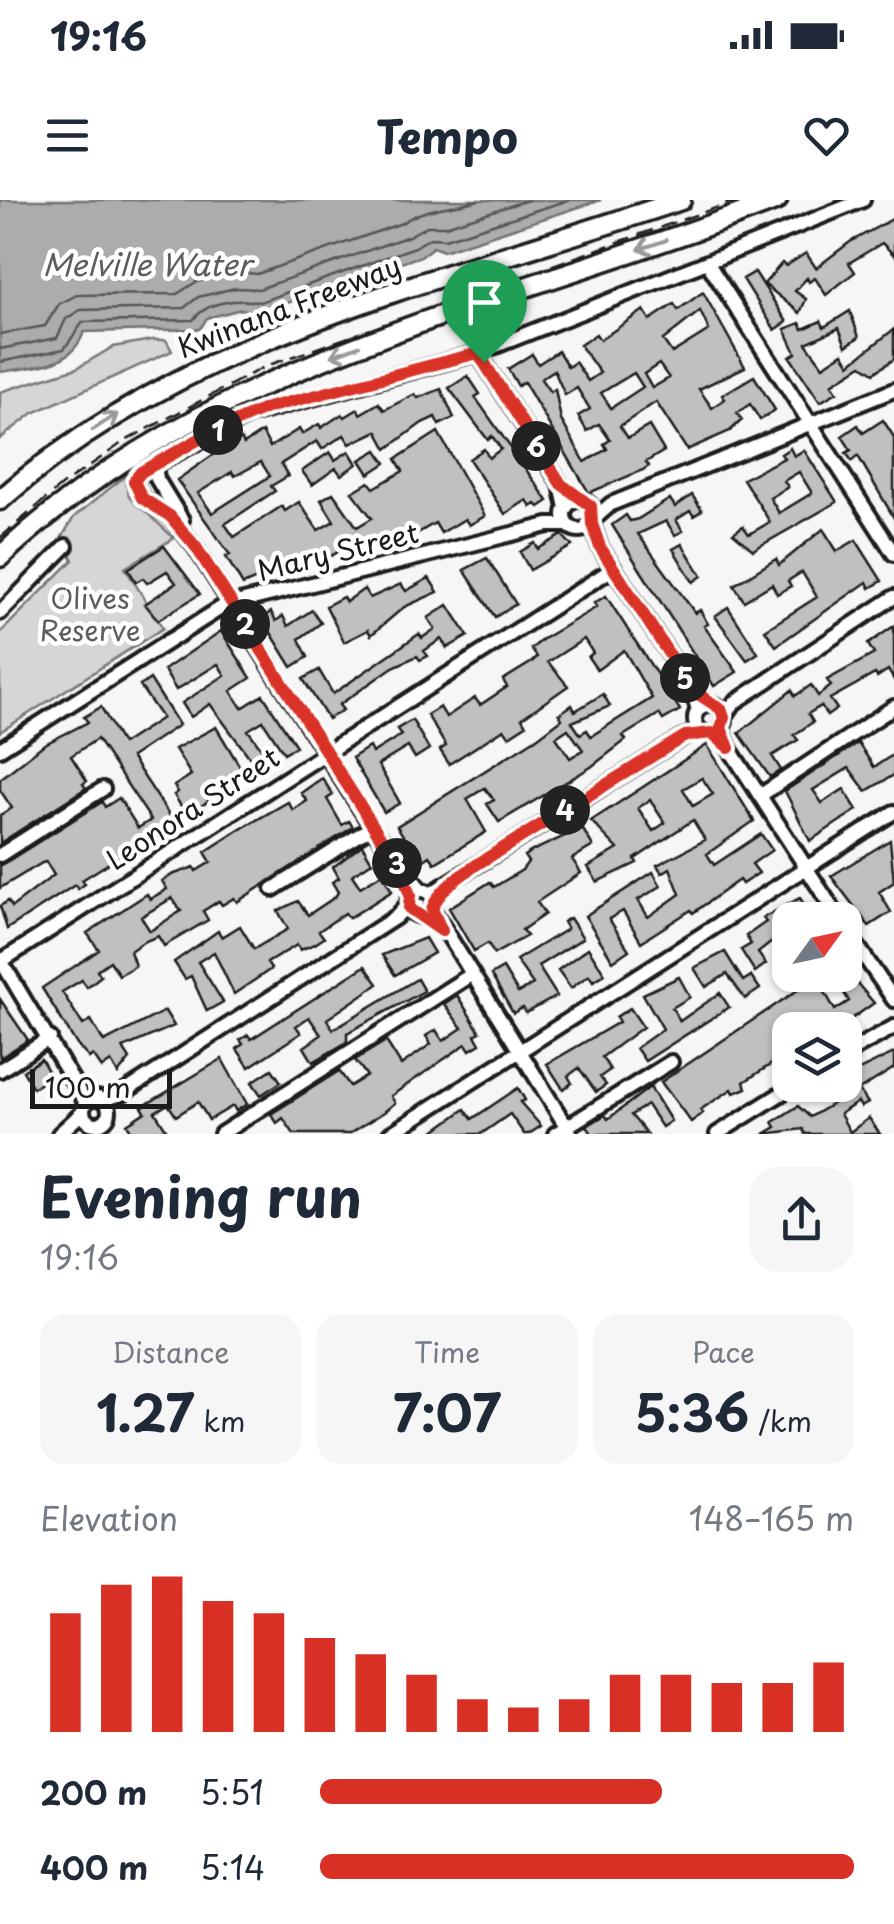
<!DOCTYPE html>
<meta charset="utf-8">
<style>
body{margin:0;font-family:"Playpen Sans",sans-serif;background:#f6f6f7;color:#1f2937;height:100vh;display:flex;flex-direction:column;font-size:38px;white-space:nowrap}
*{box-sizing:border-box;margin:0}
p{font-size:32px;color:#747a83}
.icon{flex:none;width:55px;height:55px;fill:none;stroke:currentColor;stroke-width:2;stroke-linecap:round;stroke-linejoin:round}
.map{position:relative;height:934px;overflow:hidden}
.drawer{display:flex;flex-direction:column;background:#fff;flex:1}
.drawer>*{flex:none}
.needle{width:65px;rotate:57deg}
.fabs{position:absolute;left:772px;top:702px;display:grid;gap:20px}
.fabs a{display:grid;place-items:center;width:90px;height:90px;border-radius:20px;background:#fff;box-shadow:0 2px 8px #0004;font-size:50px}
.scale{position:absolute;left:30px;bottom:25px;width:142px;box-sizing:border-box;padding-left:10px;border:5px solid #1c1c1c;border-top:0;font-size:28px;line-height:35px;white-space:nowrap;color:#1c1c1c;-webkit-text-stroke:8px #fff;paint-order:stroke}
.pin{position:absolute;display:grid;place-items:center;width:85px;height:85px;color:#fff;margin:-102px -42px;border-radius:50% 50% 50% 0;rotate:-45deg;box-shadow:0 0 10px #0007}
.pin .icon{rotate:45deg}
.km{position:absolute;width:50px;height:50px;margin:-25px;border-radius:50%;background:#222;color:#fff;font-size:28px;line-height:50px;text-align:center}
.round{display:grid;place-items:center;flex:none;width:105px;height:105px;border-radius:30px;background:#f6f6f7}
.headline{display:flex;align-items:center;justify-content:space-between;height:170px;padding:0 40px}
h1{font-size:55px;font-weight:700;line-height:75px}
.figures{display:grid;grid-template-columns:repeat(3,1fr);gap:15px;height:170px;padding:10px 40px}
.figures div{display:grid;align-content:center;border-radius:25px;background:#f6f6f7;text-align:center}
.figures b{font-size:50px;font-weight:700}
.figures small{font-size:28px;font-weight:400}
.figures p{font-size:28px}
.chart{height:280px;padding:20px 40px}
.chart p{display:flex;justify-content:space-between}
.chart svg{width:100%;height:180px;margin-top:10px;stroke:#d93025;stroke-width:6}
ul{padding:0 40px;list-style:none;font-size:32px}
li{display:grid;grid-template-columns:160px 120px 1fr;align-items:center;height:75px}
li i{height:25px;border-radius:12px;background:#d93025}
.status{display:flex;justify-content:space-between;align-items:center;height:70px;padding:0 50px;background:#fff;direction:ltr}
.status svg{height:28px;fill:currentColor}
header{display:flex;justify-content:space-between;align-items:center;height:130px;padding:0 40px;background:#fff;font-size:45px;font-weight:700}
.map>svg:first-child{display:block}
.green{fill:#d6d6d6;stroke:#797979;stroke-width:2.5}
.water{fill:#acacac;stroke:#727272;stroke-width:2.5}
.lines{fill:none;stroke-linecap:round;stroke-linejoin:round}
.shore{stroke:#565656;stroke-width:2.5}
.building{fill:#c0c0c0;stroke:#1c1c1c;stroke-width:2.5;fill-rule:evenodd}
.minor-casing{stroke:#1c1c1c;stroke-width:20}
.highway-casing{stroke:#1c1c1c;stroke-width:25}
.minor{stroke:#fff;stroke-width:12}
.highway{stroke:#fff;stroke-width:18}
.rail{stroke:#1c1c1c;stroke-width:2.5;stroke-dasharray:15 8;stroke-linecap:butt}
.oneway{stroke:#999}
.route-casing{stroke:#fff;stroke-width:20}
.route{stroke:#d93025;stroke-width:12}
.labels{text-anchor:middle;stroke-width:9;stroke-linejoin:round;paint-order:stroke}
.street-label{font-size:28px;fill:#1c1c1c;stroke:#fff}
.park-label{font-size:28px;fill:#5d5d5d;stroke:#fff}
.water-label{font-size:30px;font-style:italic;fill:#5d5d5d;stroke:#fff}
</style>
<div class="status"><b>19:16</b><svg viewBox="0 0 49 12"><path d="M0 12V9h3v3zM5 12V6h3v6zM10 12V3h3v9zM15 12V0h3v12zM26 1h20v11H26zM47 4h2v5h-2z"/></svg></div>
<header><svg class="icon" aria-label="menu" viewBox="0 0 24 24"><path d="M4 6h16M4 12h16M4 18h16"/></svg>Tempo<svg class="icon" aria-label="heart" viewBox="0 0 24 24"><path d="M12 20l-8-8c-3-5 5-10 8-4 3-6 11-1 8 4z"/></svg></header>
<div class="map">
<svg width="894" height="934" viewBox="0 0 894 934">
<rect width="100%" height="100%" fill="#f6f6f6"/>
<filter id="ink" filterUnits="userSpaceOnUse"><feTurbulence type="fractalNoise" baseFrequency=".01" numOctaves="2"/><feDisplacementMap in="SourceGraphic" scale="20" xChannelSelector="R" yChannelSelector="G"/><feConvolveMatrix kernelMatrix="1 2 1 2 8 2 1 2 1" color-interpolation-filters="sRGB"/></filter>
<g filter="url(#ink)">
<path class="green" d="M151 140H166L172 151 33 213 0 239V192L77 168 113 147Z
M125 276 129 296 174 338 125 368 163 428 0 532V433L73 360 62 337 74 317Z"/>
<path class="water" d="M0 0H601L443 51 433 47 421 56 259 113 241 109 207 118 200 129 84 132C71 168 34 166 0 172Z"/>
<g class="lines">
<path class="shore" d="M0 134 45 126 59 104 77 95 177 94 196 82 238 72 257 74 402 23C424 7 452 8 478 0
M0 149 57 138 66 119 80 110 184 108 198 97 235 88 259 89 409 36 427 26H445L528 0
M0 162 64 149 83 122 193 120C208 101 236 99 260 102L415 47 430 38 445 39 569 0"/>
</g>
<path class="building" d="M894 18V55L882 43 849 63 855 72 826 95 815 78 809 82 807 78 795 91 806 99 800 113 764 84 782 63 786 66 806 53 816 68 850 42Z
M755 72 787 122 775 130 743 79Z
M703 92 745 167 699 189 712 208 725 199 722 195 754 176 775 210 760 220 750 204 737 213 742 220 730 231 687 250 656 202 620 226 628 238 649 226 664 251 646 262 649 266 643 270 589 293 524 182 518 186 508 169 532 154 538 164 558 151 568 167 575 162 588 181 600 173 580 145 596 134 600 140 644 110 650 120 674 104 678 110ZM700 111 709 130 672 153 663 140ZM659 164 669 178 652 188 644 174ZM554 170 565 195 577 188 590 209 578 216 587 231 599 224 610 240 604 244 607 249 585 262 561 220 555 189 550 192 541 179ZM634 173 643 187 611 208 601 193Z
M850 111 859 137 846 146 839 128 806 143 823 166 843 153 850 164 894 129V159L874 173 862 165 832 184 837 192 820 202 790 157 796 153 785 129 800 123 803 129 821 121 824 127Z
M468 176 480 194 475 197 548 301 539 307 536 304 531 307 527 300 505 314 469 259 484 249 489 258 501 249 492 236 488 240 449 188Z
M441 189 454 218 439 225 435 217 422 223 387 249 377 231 350 244 344 235 322 249 317 241 281 264 288 276 271 286 275 291 225 324 234 337 282 306 285 311 299 302 318 330 334 321 321 300 333 293 357 327 372 318 352 292 369 282 374 288 403 271 396 259 438 232 485 316 469 325 465 319 441 333 435 323 411 337 407 330 386 343 382 336 363 347 359 341 323 360 318 352 243 385 226 357 230 355 177 280 227 245 241 239 244 244 262 232 270 247 299 229 302 234 319 224 321 228 342 214 345 217 358 209 360 214 379 203 384 210 415 194 418 198ZM261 262 270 276 212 313 198 293 232 272 235 276Z
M883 220 894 237V318L858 256 852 261 846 253 851 250 842 236 858 225 863 233Z
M790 248 794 256 804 250 837 302 753 350 733 333 743 326 749 334 770 322 743 279 784 258 781 254ZM799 272 812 293 779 313 770 298 788 287 784 281Z
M377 250 386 263 369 274 360 260Z
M349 251 357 264 341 275 336 268 312 285 302 271 330 252 335 260Z
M692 295 702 310 694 316 690 311 676 320 683 331 675 335 666 321 638 334 695 413 700 410 708 424 704 426 737 472 714 486 612 325 626 315 630 321 638 319 670 299 675 307Z
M823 329 837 351 856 340 882 381 870 388 867 382 776 446 765 430 817 397 802 372 788 381 791 386 777 394 772 384 744 401 734 385 776 359 779 365Z
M562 335 572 346 530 370 520 352 535 343 538 349Z
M682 344 702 376 693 382 673 349Z
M164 346 200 394 158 420 145 404 176 383 167 371 147 383 143 378 136 382 128 369Z
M487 358 516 404 495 417 464 370Z
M429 378 438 392 404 407 371 435 368 430 344 442 326 406 343 397 346 402 364 389 370 398 401 384 406 391Z
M606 396 680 510 663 520 659 514 623 536 626 540 591 567 499 622 487 604 494 600 485 588 467 599 486 632 435 663 430 656 420 663 397 626 537 538 562 519 559 514 572 505 575 511 603 494 610 506 572 522 580 534 587 530 591 536 652 498 624 450 597 470 588 457 593 453 584 439 548 462 568 486 522 518 526 525 509 536 504 529 449 564 440 550 446 546 427 515 440 507 446 517 475 498 480 505 507 487 503 480 532 462 537 457 531 449 543 439 597 407 594 403ZM568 529 583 550 570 558 556 537Z
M448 405 468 436 447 448 441 439 424 451 428 456 420 460 417 456 393 467 339 505 343 510 328 519 303 479 319 470 333 494 419 434 422 438 435 429 428 418Z
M728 407 758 453 747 460 715 416Z
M312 410 321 423 299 439 308 457 292 467 262 418 271 412 276 421 283 416 288 426Z
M894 426V480L888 470 877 477 875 474 830 499 837 509 827 516 821 506 808 514 813 522 794 535 798 540 772 556 781 570 770 577 739 533 792 490 795 496 811 485 818 496 831 486 827 480 874 454 868 444Z
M221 431 251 478 231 491 242 508 263 495 296 546 284 553 263 521 248 530 271 562 259 570 210 504 191 517 182 503 225 475 218 464 176 490 164 470Z
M150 479 179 525 131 557 174 622 82 680 85 684 78 689 75 685 7 729 0 706 8 701 12 707 54 675 46 662 42 663 0 688V666L102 602 105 607 119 598 138 628 151 620 97 539 71 556 87 581 83 584 86 588 0 643V615L12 608 0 590V579L43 545 88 522 84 517 101 507 122 544 150 526 162 518 140 486Z
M412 520 429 549 415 558 408 547 378 565 400 603 384 612 352 558 369 547 372 553 401 535 397 529Z
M216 527 245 575 187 616 174 595 178 592 174 586 191 575 175 549Z
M858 543 874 567 894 554V575L866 591 849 568 813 590 822 603 844 589 857 610 810 641 785 591Z
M707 545 754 621 707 654 714 665 761 634 772 650 752 664 759 673 742 684 739 680 693 713 691 710 641 742 623 711 609 719 629 750 613 761 585 716 653 672 661 686 638 700 648 717 680 694 670 668 662 673 657 665 705 640 693 620 635 659 637 663 597 682 588 667 618 649 591 621ZM702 578 713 594 693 606 683 589ZM650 600 665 623 653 631 638 608Z
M322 578 333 595 327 599 342 625 349 621 353 627 237 702 234 698 222 705 219 701 203 711 208 720 164 746 158 736 143 742 130 751 135 766 119 775 110 761 97 770 101 776 87 787 82 780 62 792 83 825 91 820 104 842 165 811 174 826 123 848 130 859 118 874 111 862 102 868 93 855 89 858 77 845 42 788 99 750 87 733 147 694 150 699 167 689 162 681 172 675 194 667 196 671 211 662 205 652 239 630 288 602 293 610 307 601 301 593ZM172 698 181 711 150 731 141 717Z
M582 628 593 646 572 659 581 673 537 702 545 714 522 730 527 736 494 754 488 743 474 751 449 708 490 682 494 687 522 670 528 662 524 656 532 651Z
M890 640 894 682 879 692 891 712 869 726 831 676Z
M362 645 372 662 352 675 360 687 382 674 392 691 349 718 345 713 319 731 324 738 315 744 300 750 297 745 267 763 271 769 234 794 214 752 198 762 223 802 207 811 191 776 185 779 174 762 218 731 222 737 240 726 254 749 288 729 278 711 298 701 308 715 335 697 338 692 332 682 339 678 333 667Z
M800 698 814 720H790L784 726 787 730 758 753 766 764 755 772 741 750 751 744 746 736 766 722 763 718Z
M570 718 583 738 538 766 557 796 526 813 523 808 513 813 491 775 503 768 518 793 533 784 516 760 567 729 563 722Z
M425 738 434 753 395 775 382 755Z
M588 748 605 774 593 781 589 775 571 788 558 770Z
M725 752 743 781 751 776 760 789 745 799 727 774 706 787 694 768Z
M365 766 378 784 327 819 333 829 417 779 424 791 347 833V842L313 862 304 847 321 835 309 817 296 826 301 833 249 867 237 849 243 844 240 840 248 835 251 839Z
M820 775H850L874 803 836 830H790V852L744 882 746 888 734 893 732 889 700 910 703 913 691 922 661 882ZM835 779 849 801 835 810 822 787Z
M679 777 690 797 672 808 680 821 720 793 729 807 645 861 636 848 663 829 643 794Z
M457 795 480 832 475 835 480 844 470 850 466 844 411 882 391 896 395 903 384 912 349 934H294L283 918 277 923 271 914 339 871 350 886 367 876 355 860 386 841 401 865 431 844 426 836 436 830 443 841 462 828 444 804Z
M0 799 28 840 0 858Z
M630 808 643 827 602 857 610 870 600 877 606 885 596 892 579 868 568 876 572 883 563 889 547 864 619 822 616 817Z
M894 853V868L859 890 868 903 861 907 858 902 840 914 850 932 869 918 880 934H805L803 929 764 934 776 927 773 922 798 906 810 917 837 901 841 894 837 888 856 877 853 873Z
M41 859 51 876 33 888 23 871Z
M222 859 247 904 236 911 233 906 209 920 198 902 176 916 168 904 155 912 169 934H133L127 924 145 912 142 907Z
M272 869 281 882 261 895 252 882Z
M650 887 671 921 662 927 647 905 631 915 647 934H592L587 926 605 915 608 919Z
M518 888 525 900 520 902 541 926 529 934H524L510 914 481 934H430L465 909 472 919Z"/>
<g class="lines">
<g class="minor-casing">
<path id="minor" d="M707 62 894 354
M478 153 561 285 566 308
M155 265 157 279 182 320
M564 315a15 15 0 1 1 30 0a15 15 0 1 1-30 0Z
M594 319 611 304 894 190
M592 324 600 347 692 490 698 510
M0 413 66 346
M695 519a15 15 0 1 1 30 0a15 15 0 1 1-30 0Z
M724 518 734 503 894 397
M721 528 729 548 840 720
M0 549 224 406 548 325H568
M761 595 894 507
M0 655 103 589
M273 689 372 627
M421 690 372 627 195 347 170 316 142 298 134 281 141 272 250 215 478 153 863 0
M408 703a13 13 0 1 1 26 0a13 13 0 1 1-26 0Z
M430 694 685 536 702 531
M432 709 571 934
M845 728 894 800
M0 759 86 903
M0 762 614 368
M845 854 894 827
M0 870 50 838
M83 911a13 13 0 1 1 26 0a13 13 0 1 1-26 0Z
M103 900 123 893 396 717 408 704
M59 934 83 912
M221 934 469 776
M390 934 894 612
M555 934 671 862
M717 934 795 885"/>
</g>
<g class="highway-casing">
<path id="highway" d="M0 300C190 132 447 80 681 0
M0 357C214 155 511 104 777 0"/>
</g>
<use href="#minor" class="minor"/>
<use href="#highway" class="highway"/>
<path class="rail" d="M0 338 62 285 125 241 266 166 738 0"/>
</g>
<defs><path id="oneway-shaft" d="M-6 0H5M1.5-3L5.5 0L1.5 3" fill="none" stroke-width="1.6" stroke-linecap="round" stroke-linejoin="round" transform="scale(2.5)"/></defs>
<g class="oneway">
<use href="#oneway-shaft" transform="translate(652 45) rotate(161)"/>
<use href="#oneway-shaft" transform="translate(345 151) rotate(160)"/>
<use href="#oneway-shaft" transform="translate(105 222) rotate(-33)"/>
</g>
</g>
<g class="lines" filter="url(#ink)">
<g class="route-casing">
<path id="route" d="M478 153 561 284 591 306 592 324 600 347 692 490 721 509 724 518 721 528 729 548 712 533 685 536 479 663C461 676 440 688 432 709L442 731 409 708 410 695 400 668 196 347 170 316 142 298 134 281 141 272 210 233 267 208Z"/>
</g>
<use href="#route" class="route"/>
</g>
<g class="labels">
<g class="street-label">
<text transform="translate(289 107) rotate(-21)" y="10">Kwinana Freeway</text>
<text transform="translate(338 352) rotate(-14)" y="10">Mary Street</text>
<text transform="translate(193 609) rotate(-33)" y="10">Leonora Street</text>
</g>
<g class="park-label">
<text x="90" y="409">Olives<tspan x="90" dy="32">Reserve</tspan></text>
</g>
<g class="water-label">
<text x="147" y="76">Melville Water</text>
</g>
</g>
</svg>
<div class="fabs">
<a><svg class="needle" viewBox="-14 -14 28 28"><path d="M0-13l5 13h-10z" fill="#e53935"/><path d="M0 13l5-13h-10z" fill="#747a83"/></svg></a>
<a><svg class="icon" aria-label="layers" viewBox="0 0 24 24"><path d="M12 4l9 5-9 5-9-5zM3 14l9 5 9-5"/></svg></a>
</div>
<div class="scale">100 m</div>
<div class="pin" style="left:484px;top:162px;background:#1e9e55"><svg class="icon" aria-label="arrive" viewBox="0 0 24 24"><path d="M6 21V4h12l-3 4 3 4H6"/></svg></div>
<b class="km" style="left:218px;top:230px">1</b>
<b class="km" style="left:245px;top:424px">2</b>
<b class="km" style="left:397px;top:663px">3</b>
<b class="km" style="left:565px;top:610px">4</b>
<b class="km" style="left:685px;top:478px">5</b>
<b class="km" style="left:536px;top:246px">6</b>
</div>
<section class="drawer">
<div class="headline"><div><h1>Evening run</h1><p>19:16</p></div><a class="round"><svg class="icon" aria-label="share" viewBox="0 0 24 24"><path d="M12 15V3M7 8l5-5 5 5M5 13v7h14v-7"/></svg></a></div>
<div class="figures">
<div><p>Distance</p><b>1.27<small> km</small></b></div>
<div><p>Time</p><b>7:07</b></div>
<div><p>Pace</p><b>5:36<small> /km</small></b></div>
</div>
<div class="chart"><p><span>Elevation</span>148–165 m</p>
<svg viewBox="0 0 160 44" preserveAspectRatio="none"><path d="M5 44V15M15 44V8M25 44V6M35 44V12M45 44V15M55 44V21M65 44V25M75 44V30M85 44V36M95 44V38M105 44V36M115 44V30M125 44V30M135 44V32M145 44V32M155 44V27"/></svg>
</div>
<ul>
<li><b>200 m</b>5:51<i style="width:64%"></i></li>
<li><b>400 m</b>5:14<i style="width:100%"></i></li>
</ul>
</section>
